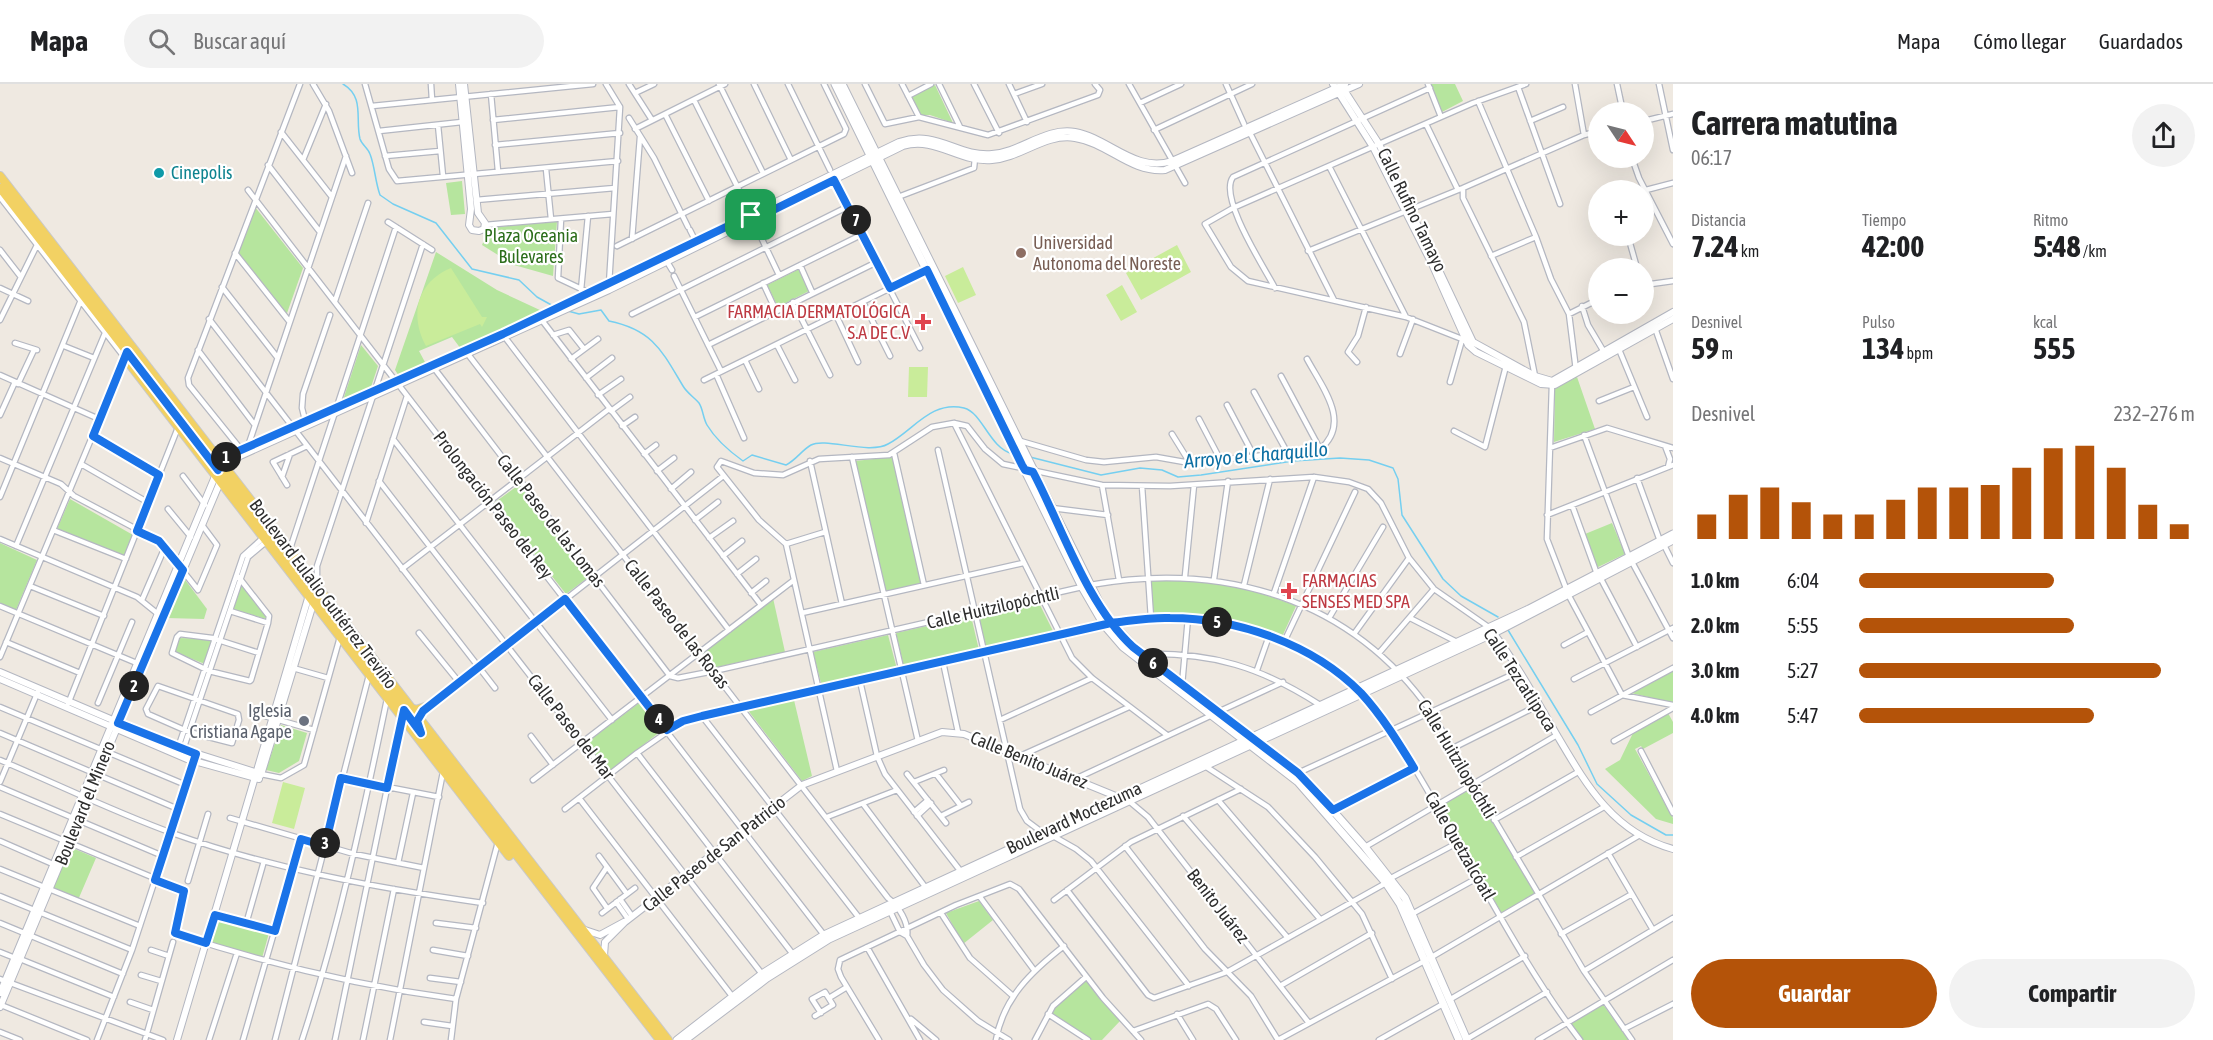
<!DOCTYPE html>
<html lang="es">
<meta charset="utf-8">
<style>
body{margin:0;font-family:"Asap Condensed",sans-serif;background:#f2f2f2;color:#202124;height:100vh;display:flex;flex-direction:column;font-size:22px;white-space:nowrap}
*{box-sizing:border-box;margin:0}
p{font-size:20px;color:#757577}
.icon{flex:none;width:33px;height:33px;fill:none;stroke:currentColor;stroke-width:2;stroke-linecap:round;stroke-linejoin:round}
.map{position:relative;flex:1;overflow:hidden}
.drawer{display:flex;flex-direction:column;background:#fff;width:540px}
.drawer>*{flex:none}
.needle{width:39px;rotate:125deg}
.buttons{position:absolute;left:1588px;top:18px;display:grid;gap:12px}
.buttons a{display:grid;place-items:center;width:66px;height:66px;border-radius:50%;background:#fff;box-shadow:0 6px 24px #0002;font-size:30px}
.pin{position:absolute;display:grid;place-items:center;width:51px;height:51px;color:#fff;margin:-26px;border-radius:12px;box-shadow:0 3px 9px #0006}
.km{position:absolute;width:30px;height:30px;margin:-15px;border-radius:50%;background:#222;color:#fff;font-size:16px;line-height:30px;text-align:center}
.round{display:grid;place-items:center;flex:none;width:63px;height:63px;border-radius:32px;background:#f2f2f2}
.headline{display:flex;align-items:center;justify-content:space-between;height:102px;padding:0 18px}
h1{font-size:33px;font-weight:700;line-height:45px}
.stats{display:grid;grid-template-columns:repeat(3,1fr);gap:9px;height:102px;padding:6px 18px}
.stats div{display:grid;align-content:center}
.stats b{font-size:30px;font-weight:700}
.stats small{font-size:16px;font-weight:400}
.stats p{font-size:16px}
.chart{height:168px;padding:12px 18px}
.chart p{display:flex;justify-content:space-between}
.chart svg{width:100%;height:108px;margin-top:6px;stroke:#b45309;stroke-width:6}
.button{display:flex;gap:12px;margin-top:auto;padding:12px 18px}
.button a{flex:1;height:69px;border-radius:36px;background:#b45309;color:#fff;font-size:24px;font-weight:700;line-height:69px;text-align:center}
.button a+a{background:#f2f2f2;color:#202124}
ul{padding:0 18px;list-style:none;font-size:20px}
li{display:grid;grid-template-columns:96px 72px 1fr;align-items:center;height:45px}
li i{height:15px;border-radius:8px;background:#b45309}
header{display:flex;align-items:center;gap:36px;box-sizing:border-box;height:84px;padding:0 30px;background:#fff;border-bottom:2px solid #e0e0e0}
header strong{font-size:28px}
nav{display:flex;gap:33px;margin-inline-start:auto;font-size:21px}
.search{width:420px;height:54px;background:#f2f2f2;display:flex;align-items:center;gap:15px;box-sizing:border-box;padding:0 21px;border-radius:33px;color:#757577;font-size:22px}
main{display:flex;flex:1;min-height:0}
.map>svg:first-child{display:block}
.green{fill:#b6e59e}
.pitch{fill:#c9ec9a}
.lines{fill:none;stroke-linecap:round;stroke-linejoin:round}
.stream{stroke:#75cff0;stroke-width:1.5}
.minor-casing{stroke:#b4b7c1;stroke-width:7}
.tertiary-casing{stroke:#b4b7c1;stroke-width:8}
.secondary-casing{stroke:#b4b7c1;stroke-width:9}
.primary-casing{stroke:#c9c9c9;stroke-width:10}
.minor{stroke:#fff;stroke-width:4.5}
.tertiary{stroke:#fff;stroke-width:6}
.secondary{stroke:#fff;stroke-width:7}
.primary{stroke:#f2d163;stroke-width:8}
.route-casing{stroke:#fff;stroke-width:12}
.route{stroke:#1a73e8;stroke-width:8}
.culture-dot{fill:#0f9aa8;stroke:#fff;stroke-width:2}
.education-dot{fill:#8d6e63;stroke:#fff;stroke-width:2}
.health-dot{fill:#e0444e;stroke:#fff;stroke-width:2}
.worship-dot{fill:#6b7280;stroke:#fff;stroke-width:2}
.labels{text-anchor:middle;stroke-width:4.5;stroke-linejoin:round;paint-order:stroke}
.culture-label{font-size:18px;fill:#0d838f;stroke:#fff;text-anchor:start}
.street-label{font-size:18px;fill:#2e2e2e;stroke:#fff}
.park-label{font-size:18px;fill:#2c6e1b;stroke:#fff}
.education-label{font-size:18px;fill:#785e54;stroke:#fff;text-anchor:start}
.health-label{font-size:18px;fill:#be3a42;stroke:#fff;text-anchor:end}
.worship-label{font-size:18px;fill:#5b616d;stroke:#fff;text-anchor:end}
.water-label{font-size:20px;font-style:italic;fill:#0d6fa3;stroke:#fff}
</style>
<header>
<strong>Mapa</strong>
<div class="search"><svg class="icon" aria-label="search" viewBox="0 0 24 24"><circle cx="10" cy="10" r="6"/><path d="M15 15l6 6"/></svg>Buscar aquí</div>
<nav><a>Mapa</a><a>Cómo llegar</a><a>Guardados</a></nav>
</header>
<main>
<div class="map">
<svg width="1673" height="956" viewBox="0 0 1673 956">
<rect width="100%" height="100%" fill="#efe9e1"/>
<path class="green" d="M1431 0H1455L1463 17 1442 28Z
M935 1 953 39 930 31H920L910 13Z
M462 97 465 130 451 131 446 99Z
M255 123 303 184 286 232 238 169Z
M557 137 553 192 514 181 482 161 489 144Z
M436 168 497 206 542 227 461 265 452 253 419 267 426 280 399 292 395 286Z
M799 185 809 207 778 223 767 201Z
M361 261 378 282 371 303 343 316Z
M1577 293 1595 345 1554 358 1555 304Z
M892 373 922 499 886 508 855 377Z
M520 400 590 492 566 510 494 419Z
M70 415 133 451 124 473 57 445Z
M1612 439 1625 470 1596 484 1585 450Z
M0 459 37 476 16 526 0 520Z
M183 493 207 525 204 535 166 534Z
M1151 496C1207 496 1243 501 1296 522L1281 555C1240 536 1198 531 1153 531Z
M240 498 267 532 266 535 232 525Z
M773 514 785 568 713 584 703 569Z
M1038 517 1054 549 985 565 978 530Z
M971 532 979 566 904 583 896 549Z
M888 551 897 585 822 603 813 568Z
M179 554 212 555 205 580 174 568Z
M1673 584V619L1627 608Z
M794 616 812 692 802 697 747 625Z
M639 619 661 647 609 688 586 659Z
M1668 629 1673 638V649L1643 665 1641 662 1635 665 1673 734V740L1656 735 1605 685 1620 676 1634 647Z
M281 641 307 649 299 677 279 689 266 686Z
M1471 703 1536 810 1502 830 1440 721Z
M70 763 96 774 78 816 52 806Z
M979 817 993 836 963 860 946 829Z
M218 833 269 849 262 874 210 858Z
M1086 895 1120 937 1102 956H1092L1051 929 1060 917Z
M1602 919 1629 956H1583L1571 939Z"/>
<path class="pitch" d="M1177 161 1191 188 1141 216 1126 189Z
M963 183 976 211 958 219 945 192Z
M451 184 482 233H487L482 243 480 240 426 262C409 231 417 198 451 184Z
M1122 201 1137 228 1121 237 1106 211Z
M909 283H928L927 313H908Z
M283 698 305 704 294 745 272 739Z"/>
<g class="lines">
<path class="stream" d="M343 0C365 13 355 35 360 55 362 61 368 64 370 70 375 83 375 97 380 111L393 120 436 139 472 185 519 196 537 213 555 223
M568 227 579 230 601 226 609 237C653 246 662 267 683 302 687 309 694 313 699 319 703 325 703 334 707 341 716 356 729 367 743 377L752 371 786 381C796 376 802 366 811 361 825 353 869 371 888 360 913 347 931 316 964 324 983 329 989 364 1013 370
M1030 373 1101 391 1140 384 1162 386 1178 393 1201 391 1293 377 1340 374 1369 376 1393 384 1398 395 1402 431 1443 495 1461 512 1498 533
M1508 546 1578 661 1597 700 1631 731 1666 751H1673"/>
<g class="minor-casing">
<path id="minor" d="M313 0 329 27 352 89
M365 0 389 85 397 97 618 77
M431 0 432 16
M606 0 620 23 609 200
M629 0 652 36
M719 0 763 89
M754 0 791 76
M788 0 830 86
M865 0 885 40 919 33 988 51 1098 11 1100 6 1095 0
M902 0 919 33
M939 0 960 43
M974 0 999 49
M1009 0 1027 38
M1129 0 1185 99
M1226 0 1244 40
M1428 0 1441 33
M1575 0 1584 51
M1617 0 1623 28
M1659 0 1673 66
M1518 3 1560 120
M635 9 654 0
M491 10 498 87
M1014 10 1042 0
M908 12 931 0
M694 16 744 116
M1478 17 1536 153 1551 195 1569 230 1576 286
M1140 19 1181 0
M372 22 593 0
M665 30 709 117
M629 34 654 74 688 143
M493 36 620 23
M1530 37 1563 23
M1644 37 1673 30
M1426 40 1458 106
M438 41 443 92
M635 45 725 0
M1154 46 1252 0
M379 47 462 38
M1249 47 1334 216
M281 48 332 113
M495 61 620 49
M385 72 440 67
M1632 74 1639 94 1673 160
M303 76 326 20
M268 81 320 148
M1329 82 1406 233
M546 85 551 135
M832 93 920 264
M1463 104V114L1524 238 1535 292
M248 106 824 851
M1646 106 1673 99
M0 113 125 274
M898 113 974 84 975 74
M476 116 615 104
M746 120 759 147
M561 135 558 194 590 209
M388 138 432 166
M485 141 613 130
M690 146 696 158
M760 151 779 191
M1628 152 1637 184
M632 155 640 53
M617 162 844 50 846 45 824 0
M0 166 21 193
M1308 167 1463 104 1584 51 1599 47
M235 169 289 237
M1491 172 1536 153
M666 176 672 186
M800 181 812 208
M674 192 721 287
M763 199 776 227
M1644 201 1673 197
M222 203 277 273
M0 204 28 217
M1275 204C1264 183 1218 113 1233 93L1430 4
M581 206 588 132
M335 217 368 119
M793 218 830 291
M863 218 890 272
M1582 222 1588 241 1604 268
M632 230 849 122
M1569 230 1599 215
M836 231 858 278
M695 233 863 150
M209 235 495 604
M541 235 761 521
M0 236 37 161
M1655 244 1673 295
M553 251 569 246 584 265
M504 252 729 546
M1467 257 1406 233 1248 197 1231 183 1205 140 1233 124 1379 60 1473 19 1526 0
M15 259 37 266
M708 261 877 178
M777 261 795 296
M64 262 94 274
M1618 263 1647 333
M198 266 254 340
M467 269 888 814C899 822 909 839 907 852
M1400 270 1413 235
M571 275 598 255
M1307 275C1322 303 1352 339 1320 365
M745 276 759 305
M1357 278 1348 268 1358 252 1366 223
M434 284 670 592
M716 290 744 354
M0 291 99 335
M1281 292 1320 365
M586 294 612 274
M704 296 927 186
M1450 298 1462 256
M18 300 34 266
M1552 300 1547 455 1569 512 1622 611 1673 621
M1254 308 1287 368
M598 311 621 295
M1599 317 1634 303
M1227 321 1254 372
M611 327 630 313
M0 331 15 298
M1199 335 1221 377
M305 336 302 324 303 310 330 231
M954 339 1072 574 1092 594 1167 651
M622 342 635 333
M1454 347 1485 363 1506 282
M1172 350 1190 379
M1584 351 1629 473
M93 352 159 391
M393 355 612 636
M1017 356 1086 376 1104 378 1156 373 1190 379 1320 365
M1665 362 1670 375 1668 383
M1550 364 1607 344 1673 364
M247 365 346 72
M938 366 1020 725 1027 737 1043 749
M243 368 189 301 188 294 300 0
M894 369 924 501
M644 370 656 361
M852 373 918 657
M0 374 61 400 74 412 159 457 198 506 217 461 202 441
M810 377 842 520
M81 380 149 419
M657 387 674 374
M183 392 205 421
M282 393 290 370
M1637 394 1660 457
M379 397 762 890
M287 401 273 378 307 362
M1102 401 1119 496
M1142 402 1151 534
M671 405 691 388
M0 413 83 211
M1572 421 1597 490
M1052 424 1108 431
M168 425 191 453
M1547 431 1673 381
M695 436 718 418
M366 439 407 312
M53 446 126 475
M709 454 733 437
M0 455 137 513 158 530
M786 460 825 448
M1664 461 1673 479
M16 462 105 249
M290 465 396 143
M723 472 742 457
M1632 478 1673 554
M402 485 609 325
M737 490 756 475
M237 491 269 532 268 539 251 596 250 597 209 587 172 569 177 553 180 550 212 554 259 569
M1185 492 1194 401
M1214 495 1228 397
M1601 495 1637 563
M317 500V482L423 160
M1090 501C1223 477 1351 514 1431 628L1584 887 1632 956
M1244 501 1270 395
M30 502 104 532
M751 509 766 497
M1274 509 1314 393
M142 516 165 463
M0 522 139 580
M230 527 268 539
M802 529 1023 479
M1329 534 1383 443
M1410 534 1457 558
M1112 539C1200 528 1297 542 1361 610 1392 642 1413 682 1435 719 1482 798 1524 883 1580 956
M419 549 459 598
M1354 550 1409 474
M6 558 80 589
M1284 558 1355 408
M1564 561 1588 548
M1379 569 1434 505
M1141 570C1212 568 1261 583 1320 621
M0 573 125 274
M943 578 958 648
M293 584 328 594
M1257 586 1269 552
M670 592 678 594 714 587 1082 503
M1574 595 1673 544
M860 597 877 672 885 690 962 789
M1182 601 1188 534
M158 602 238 630 239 636 232 659 189 648 148 630 146 625Z
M98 619 132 538
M68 620 179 341
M429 622 722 393
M0 623 186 701
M1218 628 1283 598
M1591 628 1673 584
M261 631 314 646
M702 632 860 835
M1000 636 1092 594
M0 649 178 725
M531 652 553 681
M1614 657 1673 624
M180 658 243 472 264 453
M185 660 248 473 267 457
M1453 664 1539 621
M1641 667 1673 729
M637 669 792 869
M1020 672 1129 623
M0 676C57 700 114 728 172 749 272 785 377 804 483 819
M1205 682 1268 723 1315 773 1362 830 1392 895
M837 687 786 460 759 436 717 383 721 377 754 389 783 391 819 375 889 371 932 343 954 339 967 342 985 365 1003 380 1102 401 1170 402 1314 393 1349 398 1368 405 1381 419 1409 474 1434 505 1490 544
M1298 689 1518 588
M261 690 281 694 304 681 340 553
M907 690 946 739
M936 690 961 722
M341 694 439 713
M1075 695 1210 632
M533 696 794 496
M0 698 39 605
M914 698 944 686
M0 703 163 772
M579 714 732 912
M1218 716 1320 835
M1129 717 1148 733 1309 939
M863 720 926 804
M565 725 637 669 683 637 1104 541
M1333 726 1414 684
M914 728 928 716
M0 730 183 806 174 847 177 850C268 880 360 902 456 915
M917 732 931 719
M941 732 969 718
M1183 732 1288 854
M827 733 897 706
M230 734 354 770 424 784
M1494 736 1578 688
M1053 752 1076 765 1091 777 1189 902
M0 757 55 781
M1125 762 1205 865 1251 912 1278 956
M1365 763 1557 651
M1608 769 1653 846
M599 772 627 810
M1516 773 1604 723
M398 779 413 709
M607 783 593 804 607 824
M0 785 140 842
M1391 794 1459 758
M188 797 208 730
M1067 806 1148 911 1154 914 1227 888 1386 799
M0 812 132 866
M980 813 1034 886
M620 815 632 832
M1054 816 1131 758 1241 705
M616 818 628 835
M889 825 900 848 907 852 924 881 943 906 978 937 1009 956
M602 829 635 804
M941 829 970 874 1013 912
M1412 830 1479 793
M215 831 275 847
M0 839 123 890
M436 839 476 844
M246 840 264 777
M1561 850 1632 810
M867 863 920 956
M151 866 169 872
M433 866 468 872
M0 868 15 874
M20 875 114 913
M1584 887 1673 834
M141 891 161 897
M430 894 461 898
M0 895 163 956
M1280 902 1372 849
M829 914 847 903
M1449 916 1525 872
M130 918 153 926
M1 921 87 956
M1048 930 1088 956
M1177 930 1193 956
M815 932 831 922 833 921 825 908 812 915 821 929
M911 935 936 956
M424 938 452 942
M1624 945 1673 920
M1133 947 1208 920 1216 925 1236 956
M0 948 20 956
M1467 955 1547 908
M97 956 132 866 196 671
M145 956 173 858
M209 956 237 869
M243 956 301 755
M275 956 369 591
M302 956C339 844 363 730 387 615
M335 956 402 632
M363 956 394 805
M390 956 443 688
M451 956 456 915 498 758
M879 956 841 893 838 885 840 876 956 821 1010 800 1019 805 1103 914 1141 956
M996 956C1003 914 1032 887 1064 862
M1035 956 1053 922 1086 893
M1278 956 1430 874 1638 752
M1379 956 1443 920
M1538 956 1673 876"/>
</g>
<g class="tertiary-casing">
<path id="tertiary" d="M459 0 471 125 469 141 472 146 479 147 484 145 485 139 478 129 464 0
M1333 0 1373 63 1432 180 1468 261 1476 268 1541 300 1555 301 1673 235
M1342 3 1379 60 1473 258 1535 292 1552 297 1673 228
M220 380 234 369 539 233 899 58C937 45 957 73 992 70 1021 68 1045 43 1075 48 1109 54 1135 89 1172 77L1345 0
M224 386 240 372 609 206 903 62C935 52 960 79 992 76 1021 74 1045 49 1075 54 1108 59 1130 89 1165 86L1359 0
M1492 547C1517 580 1537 617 1558 653 1587 702 1614 749 1673 765
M0 588 176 663 261 690
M0 595 187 675 259 695
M261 691 314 517
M585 846 600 851 624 838
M604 872 605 858 625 838 802 701 942 648 964 650 1123 715
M0 909 216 390
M0 923 221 396
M177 956 309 511"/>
</g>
<g class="secondary-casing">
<path id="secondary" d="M835 0 1082 503 1104 541 1123 563 1298 698 1386 799 1400 820 1459 956
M842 0 1106 532 1141 570 1304 694 1365 763 1405 814 1467 956
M677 956 762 890 824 851 1529 525 1673 450
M685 956 767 894 829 855 1494 549 1673 456"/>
</g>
<g class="primary-casing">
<path id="primary" d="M0 92 668 956
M0 104 660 956
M125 274 509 772 513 768
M411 624 416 626 431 621"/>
</g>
<use href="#minor" class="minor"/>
<use href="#tertiary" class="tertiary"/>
<use href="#secondary" class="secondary"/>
<use href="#primary" class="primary"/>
</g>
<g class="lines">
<g class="route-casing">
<path id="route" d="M751 131 503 250 234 369 222 377 218 386 127 268 93 352 159 391 137 447 159 457 183 486 118 639 196 670 155 796 184 807 175 849 206 859 215 831 275 847 301 755 325 762 341 694 387 704 404 626 421 649 417 637 423 627 565 515 667 646 683 637 702 632 1111 539C1130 537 1150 533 1170 534 1237 534 1313 560 1361 609 1382 632 1398 658 1414 684L1333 726 1298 689 1133 563C1087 521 1062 443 1033 388L1025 386 1022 381 927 186 890 204 834 96 753 136 751 131"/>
</g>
<use href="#route" class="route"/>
</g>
<circle class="culture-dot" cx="159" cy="89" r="6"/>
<circle class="education-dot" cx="1021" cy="169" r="6"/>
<g class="health-dot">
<path d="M920 229h6v6h6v6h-6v6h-6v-6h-6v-6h6z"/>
<path d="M1286 498h6v6h6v6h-6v6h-6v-6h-6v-6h6z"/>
</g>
<circle class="worship-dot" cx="304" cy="637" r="6"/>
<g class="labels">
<g class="culture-label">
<text x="171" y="95">Cinepolis</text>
</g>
<g class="street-label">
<text transform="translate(1412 126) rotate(64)" y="6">Calle Rufino Tamayo</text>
<text transform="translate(493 421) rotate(52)" y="6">Prolongación Paseo del Rey</text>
<text transform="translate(551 437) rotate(52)" y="6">Calle Paseo de las Lomas</text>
<text transform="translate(323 510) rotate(53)" y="6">Boulevard Eulalio Gutiérrez Treviño</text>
<text transform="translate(993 524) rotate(-13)" y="6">Calle Huitzilopóchtli</text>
<text transform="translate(677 540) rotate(52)" y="6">Calle Paseo de las Rosas</text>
<text transform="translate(1520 596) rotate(57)" y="6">Calle Tezcatlipoca</text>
<text transform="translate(571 643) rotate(52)" y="6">Calle Paseo del Mar</text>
<text transform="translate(1457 675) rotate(59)" y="6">Calle Huitzilopóchtli</text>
<text transform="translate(1029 676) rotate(22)" y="6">Calle Benito Juárez</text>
<text transform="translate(85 719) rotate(-68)" y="6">Boulevard el Minero</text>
<text transform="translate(1074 734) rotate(-25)" y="6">Boulevard Moctezuma</text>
<text transform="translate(1460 762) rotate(60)" y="6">Calle Quetzalcóatl</text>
<text transform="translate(714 770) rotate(-38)" y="6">Calle Paseo de San Patricio</text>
<text transform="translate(1218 822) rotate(52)" y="6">Benito Juárez</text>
</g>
<g class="park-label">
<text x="531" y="158">Plaza Oceania<tspan x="531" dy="21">Bulevares</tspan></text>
</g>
<g class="education-label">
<text x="1033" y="165">Universidad<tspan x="1033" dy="21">Autonoma del Noreste</tspan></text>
</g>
<g class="health-label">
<text x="910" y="234">FARMACIA DERMATOLÓGICA<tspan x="910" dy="21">S.A DE C.V</tspan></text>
<text x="1302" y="503" text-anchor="start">FARMACIAS<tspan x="1302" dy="21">SENSES MED SPA</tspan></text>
</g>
<g class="worship-label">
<text x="292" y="633">Iglesia<tspan x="292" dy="21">Cristiana Agape</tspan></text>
</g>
<g class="water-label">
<text transform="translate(1256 371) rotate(-5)" y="7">Arroyo el Charquillo</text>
</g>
</g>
</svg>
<div class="buttons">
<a><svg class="needle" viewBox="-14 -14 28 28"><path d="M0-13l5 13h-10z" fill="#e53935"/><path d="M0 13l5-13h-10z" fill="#757577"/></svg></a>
<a>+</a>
<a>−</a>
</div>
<div class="pin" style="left:751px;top:131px;background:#1e9e55"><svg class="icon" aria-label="arrive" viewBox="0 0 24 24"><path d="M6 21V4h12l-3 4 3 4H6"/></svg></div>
<b class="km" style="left:226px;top:373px">1</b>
<b class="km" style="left:134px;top:602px">2</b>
<b class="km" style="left:325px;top:759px">3</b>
<b class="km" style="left:659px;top:635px">4</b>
<b class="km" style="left:1217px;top:538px">5</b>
<b class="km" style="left:1153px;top:579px">6</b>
<b class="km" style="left:856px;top:136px">7</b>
</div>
<section class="drawer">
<div class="headline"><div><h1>Carrera matutina</h1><p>06:17</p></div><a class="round"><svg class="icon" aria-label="share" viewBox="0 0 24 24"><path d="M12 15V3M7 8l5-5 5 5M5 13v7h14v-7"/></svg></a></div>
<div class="stats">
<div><p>Distancia</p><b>7.24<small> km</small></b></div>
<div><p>Tiempo</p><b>42:00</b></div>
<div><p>Ritmo</p><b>5:48<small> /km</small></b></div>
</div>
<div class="stats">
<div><p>Desnivel</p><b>59<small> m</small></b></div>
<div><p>Pulso</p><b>134<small> bpm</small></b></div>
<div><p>kcal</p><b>555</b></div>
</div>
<div class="chart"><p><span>Desnivel</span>232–276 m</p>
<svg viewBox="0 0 160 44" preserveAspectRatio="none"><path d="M5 44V34M15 44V26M25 44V23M35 44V29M45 44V34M55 44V34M65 44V28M75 44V23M85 44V23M95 44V22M105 44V15M115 44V7M125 44V6M135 44V15M145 44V30M155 44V38"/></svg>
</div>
<ul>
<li><b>1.0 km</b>6:04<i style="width:58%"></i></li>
<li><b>2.0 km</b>5:55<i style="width:64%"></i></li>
<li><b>3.0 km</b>5:27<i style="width:90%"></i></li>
<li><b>4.0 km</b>5:47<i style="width:70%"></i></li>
</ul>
<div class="button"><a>Guardar</a><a>Compartir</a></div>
</section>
</main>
